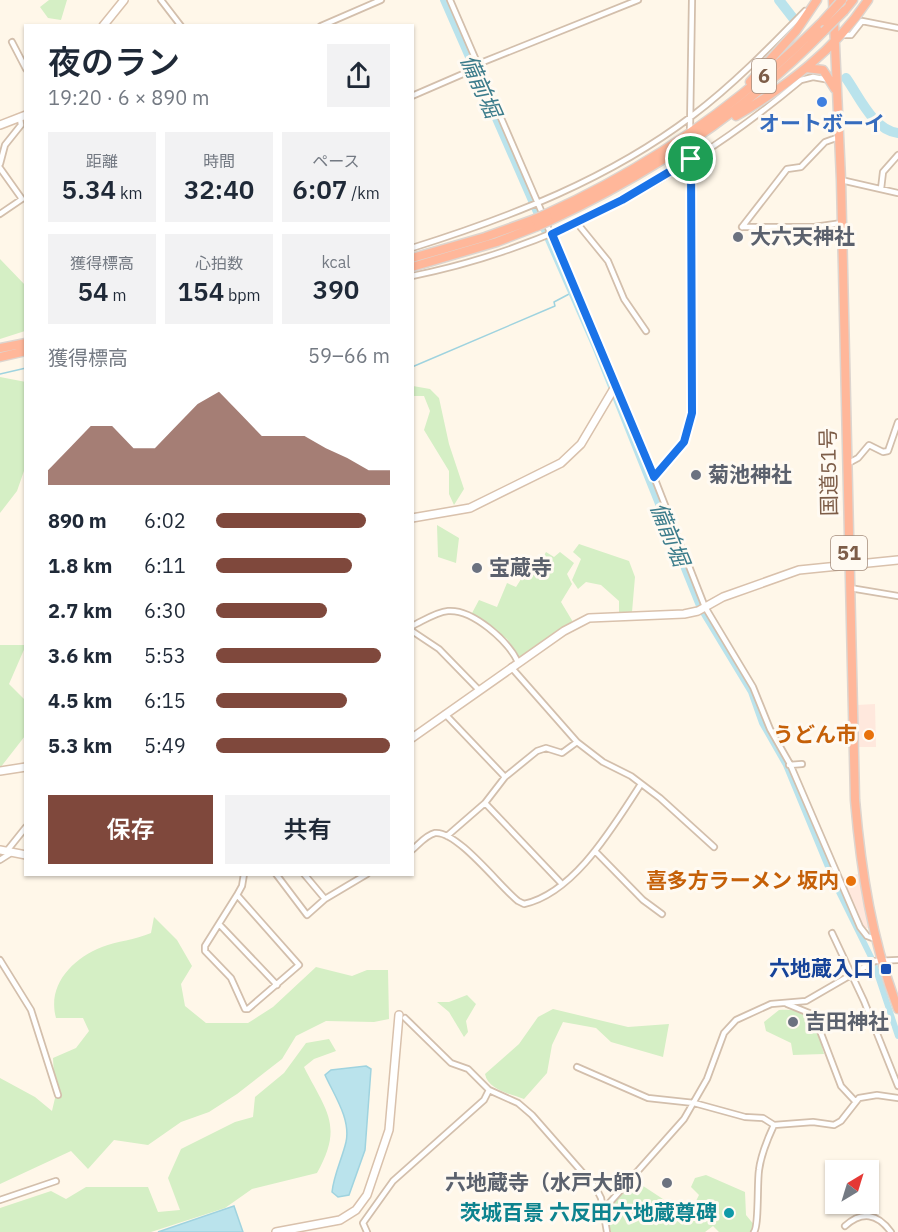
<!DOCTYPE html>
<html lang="ja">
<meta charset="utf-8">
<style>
body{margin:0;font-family:"IBM Plex Sans","Noto Sans JP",sans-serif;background:#f2f2f3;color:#1f2937;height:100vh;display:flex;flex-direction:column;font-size:22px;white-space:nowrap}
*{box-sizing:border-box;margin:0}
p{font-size:20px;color:#747a83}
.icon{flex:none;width:33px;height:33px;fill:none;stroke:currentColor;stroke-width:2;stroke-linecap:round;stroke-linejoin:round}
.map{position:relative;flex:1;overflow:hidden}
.details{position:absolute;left:24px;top:24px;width:390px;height:852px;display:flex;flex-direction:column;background:#fff;border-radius:0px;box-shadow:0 2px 4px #0004}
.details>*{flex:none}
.needle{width:39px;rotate:38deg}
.controls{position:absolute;left:825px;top:1160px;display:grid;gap:12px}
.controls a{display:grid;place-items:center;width:54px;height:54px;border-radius:0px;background:#fff;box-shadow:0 2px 4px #0004;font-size:30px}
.pin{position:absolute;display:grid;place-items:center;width:51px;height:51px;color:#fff;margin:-26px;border:3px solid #fff;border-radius:50%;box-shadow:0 2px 6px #0007}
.round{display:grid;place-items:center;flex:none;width:63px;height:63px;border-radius:0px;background:#f2f2f3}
.headline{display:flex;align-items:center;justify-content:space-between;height:102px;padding:0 24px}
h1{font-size:33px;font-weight:600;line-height:45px}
.metrics{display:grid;grid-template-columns:repeat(3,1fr);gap:9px;height:102px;padding:6px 24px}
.metrics div{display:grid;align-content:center;border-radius:0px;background:#f2f2f3;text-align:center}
.metrics b{font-size:26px;font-weight:600}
.metrics small{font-size:16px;font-weight:400}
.metrics p{font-size:16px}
.chart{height:168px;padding:12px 24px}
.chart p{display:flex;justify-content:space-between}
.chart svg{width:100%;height:108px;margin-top:6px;fill:#7f483c;opacity:.7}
.primary-button{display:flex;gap:12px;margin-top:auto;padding:12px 24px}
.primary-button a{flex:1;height:69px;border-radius:0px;background:#7f483c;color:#fff;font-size:24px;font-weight:600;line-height:69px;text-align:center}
.primary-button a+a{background:#f2f2f3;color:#1f2937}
ul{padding:0 24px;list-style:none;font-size:20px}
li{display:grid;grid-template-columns:96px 72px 1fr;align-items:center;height:45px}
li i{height:15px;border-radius:8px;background:#7f483c}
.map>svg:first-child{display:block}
.commercial{fill:#ffe8dd}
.green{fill:#d5efc5}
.water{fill:#bae3ec;stroke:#9fd3df;stroke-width:1.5}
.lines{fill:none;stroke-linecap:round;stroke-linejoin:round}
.stream{stroke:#9fd3df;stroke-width:1.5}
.canal{stroke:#bae3ec;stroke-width:6}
.river{stroke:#bae3ec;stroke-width:10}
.street-casing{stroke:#d3bfac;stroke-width:8}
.secondary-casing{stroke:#d9c1ac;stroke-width:10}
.highway-casing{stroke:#ddd5cf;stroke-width:11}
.street{stroke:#fff;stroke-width:4.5}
.secondary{stroke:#fff;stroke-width:7}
.highway{stroke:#ffb79a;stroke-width:8}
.highway-bridge-casing{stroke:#ddd5cf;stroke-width:11;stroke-linecap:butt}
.highway-bridge{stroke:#ffb79a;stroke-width:8}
.route-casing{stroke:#fff;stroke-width:12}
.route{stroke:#1a73e8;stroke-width:8}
.shop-dot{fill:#3f7fe0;stroke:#fffaf2;stroke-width:2}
.worship-dot{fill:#6b7280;stroke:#fffaf2;stroke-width:2}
.food-dot{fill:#e8710a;stroke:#fffaf2;stroke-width:2}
.transit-dot{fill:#1a4fb4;stroke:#fffaf2;stroke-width:2}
.culture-dot{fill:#0f9aa8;stroke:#fffaf2;stroke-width:2}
.labels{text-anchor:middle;stroke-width:6;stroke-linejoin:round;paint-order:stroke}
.shield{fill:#fffaf2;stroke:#a48c7b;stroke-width:1.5}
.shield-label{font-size:20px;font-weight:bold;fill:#7d5d48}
.shop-label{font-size:21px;font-weight:bold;fill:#366cbe;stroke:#fffaf2}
.worship-label{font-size:21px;font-weight:bold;fill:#5b616d;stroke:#fffaf2;text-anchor:start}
.street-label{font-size:21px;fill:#7d5d48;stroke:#fffaf2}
.food-label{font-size:21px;font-weight:bold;fill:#c56008;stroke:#fffaf2;text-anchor:end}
.transit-label{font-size:21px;font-weight:bold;fill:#164399;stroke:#fffaf2;text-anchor:end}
.culture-label{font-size:21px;font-weight:bold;fill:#0d838f;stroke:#fffaf2;text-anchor:end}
.water-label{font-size:22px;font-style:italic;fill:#3c7c8b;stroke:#fffaf2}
</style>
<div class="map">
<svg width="898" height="1232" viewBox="0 0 898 1232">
<rect width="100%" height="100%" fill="#fff7e9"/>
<path class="commercial" d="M875 704 876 747H858L857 705Z
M858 874 869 928H864L841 878Z"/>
<path class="green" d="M49 0H67L61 20 48 18 40 7Z
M0 259 26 286 25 331 0 339Z
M0 377 26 382 25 468 17 491 0 513Z
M413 386 430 389 439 398 449 444 464 489 454 505 449 494V471L424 430 430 411 424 396H413Z
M437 525 459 538 456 563 438 557Z
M579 544 629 561 635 577 632 612H619V601L601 585 586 582 578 589 572 580 581 559 573 552Z
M546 552 554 557 560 552 574 563 567 574 572 584 561 602 573 622 520 657 507 639 471 615 479 600 497 607 507 583 516 587 523 576 531 579Z
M0 645H26L9 684 25 700V736L0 768Z
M154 917 177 940 192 966 181 984 185 1006 206 1023H248L273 1007 316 967 352 976 367 970H388L389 1019 374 1022 326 1021 296 1036 282 1059 237 1094 209 1112 181 1122 148 1145 114 1140 88 1169 71 1151 0 1184V1078L35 1097 52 1111 55 1098 53 1058 76 1048 89 1031 83 1018H56C47 985 72 959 102 947 117 941 135 940 151 933Z
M467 995 476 1004 466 1021 468 1032 464 1037 449 1012 437 1002H449Z
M553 1009 628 1027 669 1024 663 1057 611 1042 596 1028 563 1022 552 1045 547 1073 524 1099C511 1094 488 1090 485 1074L519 1044 538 1017Z
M779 1010C814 1007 816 1025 824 1054L793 1055 791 1043 766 1031 764 1022Z
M329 1039 336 1051 314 1059 304 1067C326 1111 344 1125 317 1173L252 1189 225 1208 151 1232H0V1208L51 1191 66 1199 86 1187H148L158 1212 180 1210 168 1178 181 1149 235 1122 253 1117 255 1097 284 1073 306 1043Z
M706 1175 745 1192 746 1215 755 1226 750 1232H719L713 1226 705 1232H611L607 1219V1205L634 1180 666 1201 674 1215 687 1219 699 1195 691 1187 695 1178Z"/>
<path class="water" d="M366 1066 371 1069 365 1150 349 1195 338 1197 332 1192C334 1174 342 1159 346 1142 351 1119 334 1095 325 1075L331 1070Z
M234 1206 243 1232H158Z"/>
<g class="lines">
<path class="stream" d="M412 367 555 306 554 302 571 293
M0 374 26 368"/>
<path class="canal" d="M443 0 595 347 699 606 751 692 762 723 786 765 836 886 872 959
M874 964 898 1036"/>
<path class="river" d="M779 0 793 18
M846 78C859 96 873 130 898 133"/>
<g class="street-casing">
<path id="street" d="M161 0 181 26
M450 0 543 215
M321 26 381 0
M843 35H851L862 21 898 28
M12 42 26 69
M478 64 638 0
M412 96 479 67
M690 129 692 0
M0 164 5 145 21 125 20 118
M0 168 22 199 0 214
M841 180 898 193
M881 189 883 172 898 155
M546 223 654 477 705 607 753 687 770 729 790 764 860 927 867 936 875 939
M577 223 608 261 624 299 646 331
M742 227 787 169 801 167 825 142 839 137
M742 227H814L842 223
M412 248C511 217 609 179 692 116 733 85 769 48 805 11
M412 276C556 247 689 174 801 80L813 77 830 80
M847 464 858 458 869 445 883 452 888 451 898 422
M654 477 684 442 692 413 691 148
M850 588 898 596
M412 626C423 621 436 612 448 611 473 609 508 641 518 662
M412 631 439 649 478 689
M511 667 577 742 603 762 631 776 660 798 714 847
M445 714 505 777
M789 765 802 764
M485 803 561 883
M447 836 485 803 505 777 537 751 546 748 562 753 577 742
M412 850C419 844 426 835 435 833 457 830 501 888 518 901L524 904C575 893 614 825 641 784
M595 851 643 900 662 914
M6 852 26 827
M0 860 11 853
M276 874 307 915 325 899
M304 874 325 899 367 874
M237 895 299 965 248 1009H245L231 978 205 951V946Z
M237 895 242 886 244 874
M219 924 277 985
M832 933 864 1001 898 1086
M0 960 31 1010 58 1095
M787 1004 814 1015 841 1086 855 1101
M405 1018 451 1063 468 1069 489 1090 518 1103 532 1115 596 1188 601 1198 607 1232
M577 1067 648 1098 694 1103 745 1117 763 1118 774 1125 813 1122 834 1125 841 1121 859 1098 877 1095 898 1098
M0 1200 56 1181
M604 1209 684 1119 707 1079 724 1033 736 1020 771 1004 806 1001 875 961 898 960
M845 1226C862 1211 877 1213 891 1232
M367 1232 363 1223 393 1181 484 1100 489 1090
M754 1232C759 1226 757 1183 759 1170 761 1154 767 1140 774 1125"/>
</g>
<g class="secondary-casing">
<path id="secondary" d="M103 26 124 0
M0 125 26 115
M412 518 470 508 561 463 581 444 616 385
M412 738 564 631 589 618 684 614 698 611 723 597 799 570 898 560
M0 771 26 767
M0 850 26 855
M276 1232 340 1220 356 1210 367 1195 389 1130 399 1015"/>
</g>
<g class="highway-casing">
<path id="highway" d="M833 0 841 180 855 800C861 871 872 942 898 1009
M844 11 853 0
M806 68 823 70 835 89
M750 82 796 31 817 0
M736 116C787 86 835 50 868 0
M546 214C650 167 743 102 823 21
M549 221C652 173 744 113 824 31
M412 258 485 237 535 219
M412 267 497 242 538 226
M0 348 26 343
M0 357 26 351"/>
</g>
<use href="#street" class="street"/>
<use href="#secondary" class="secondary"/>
<use href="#highway" class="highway"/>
<g class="highway-bridge-casing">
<path id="highway-bridge" d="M823 21 842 0
M824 31 844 11
M535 219 546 214
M538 226 549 221"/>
</g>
<use href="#highway-bridge" class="highway-bridge"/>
</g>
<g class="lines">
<g class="route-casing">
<path id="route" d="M691 159 692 413 684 442 654 477 552 234 622 200Z"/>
</g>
<use href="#route" class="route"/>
</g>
<circle class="shop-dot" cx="822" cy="102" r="6"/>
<g class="worship-dot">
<circle cx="738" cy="237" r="6"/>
<circle cx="696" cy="475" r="6"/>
<circle cx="477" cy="568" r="6"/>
<circle cx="793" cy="1022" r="6"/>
<circle cx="667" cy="1183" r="6"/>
</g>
<g class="food-dot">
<circle cx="869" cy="735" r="6"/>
<circle cx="851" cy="881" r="6"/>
</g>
<rect class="transit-dot" x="880" y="963" width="12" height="12" rx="3"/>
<circle class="culture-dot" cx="729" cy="1213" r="6"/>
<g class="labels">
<g class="shield">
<rect x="752" y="59" width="24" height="34" rx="4.5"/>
<rect x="831" y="536" width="36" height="34" rx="4.5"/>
</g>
<g class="shield-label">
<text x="764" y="83">6</text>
<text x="849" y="560">51</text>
</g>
<g class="shop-label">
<text x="822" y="131">オートボーイ</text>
</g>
<g class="worship-label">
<text x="750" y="244">大六天神社</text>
<text x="708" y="482">菊池神社</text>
<text x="489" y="575">宝蔵寺</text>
<text x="805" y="1029">吉田神社</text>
<text x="655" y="1190" text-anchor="end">六地蔵寺（水戸大師）</text>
</g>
<g class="street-label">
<text transform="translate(829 472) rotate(-91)" y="7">国道51号</text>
</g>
<g class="food-label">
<text x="857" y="742">うどん市</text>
<text x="839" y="888">喜多方ラーメン 坂内</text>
</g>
<g class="transit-label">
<text x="874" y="976">六地蔵入口</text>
</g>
<g class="culture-label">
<text x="717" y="1220">茨城百景 六反田六地蔵尊碑</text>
</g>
<g class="water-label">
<text transform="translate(481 86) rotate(66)" y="8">備前堀</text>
<text transform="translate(670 534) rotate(68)" y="8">備前堀</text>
</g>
</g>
</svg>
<div class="controls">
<a><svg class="needle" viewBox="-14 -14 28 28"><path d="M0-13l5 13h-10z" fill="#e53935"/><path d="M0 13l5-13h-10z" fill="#747a83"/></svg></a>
</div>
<div class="pin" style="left:691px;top:159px;background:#1e9e55"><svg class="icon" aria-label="arrive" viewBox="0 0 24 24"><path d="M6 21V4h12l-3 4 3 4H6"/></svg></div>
<section class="details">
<div class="headline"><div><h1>夜のラン</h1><p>19:20 · 6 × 890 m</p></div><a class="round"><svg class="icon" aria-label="share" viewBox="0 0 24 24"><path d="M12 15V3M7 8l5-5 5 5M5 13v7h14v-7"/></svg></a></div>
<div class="metrics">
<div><p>距離</p><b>5.34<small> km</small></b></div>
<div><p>時間</p><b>32:40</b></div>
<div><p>ペース</p><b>6:07<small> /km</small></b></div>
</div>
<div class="metrics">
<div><p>獲得標高</p><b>54<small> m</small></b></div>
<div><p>心拍数</p><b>154<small> bpm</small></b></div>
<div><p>kcal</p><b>390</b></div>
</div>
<div class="chart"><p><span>獲得標高</span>59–66 m</p>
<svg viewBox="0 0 160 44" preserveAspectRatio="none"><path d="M0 44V38L10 29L20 20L30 20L40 29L50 29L60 20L70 11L80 6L90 15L100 24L110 24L120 24L130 29L140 33L150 38L160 38V44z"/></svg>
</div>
<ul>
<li><b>890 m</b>6:02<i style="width:86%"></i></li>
<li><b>1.8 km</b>6:11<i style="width:78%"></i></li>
<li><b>2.7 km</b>6:30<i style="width:64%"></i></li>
<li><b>3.6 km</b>5:53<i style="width:95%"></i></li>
<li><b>4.5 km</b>6:15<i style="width:75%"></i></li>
<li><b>5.3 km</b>5:49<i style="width:100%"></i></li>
</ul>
<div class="primary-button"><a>保存</a><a>共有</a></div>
</section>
</div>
